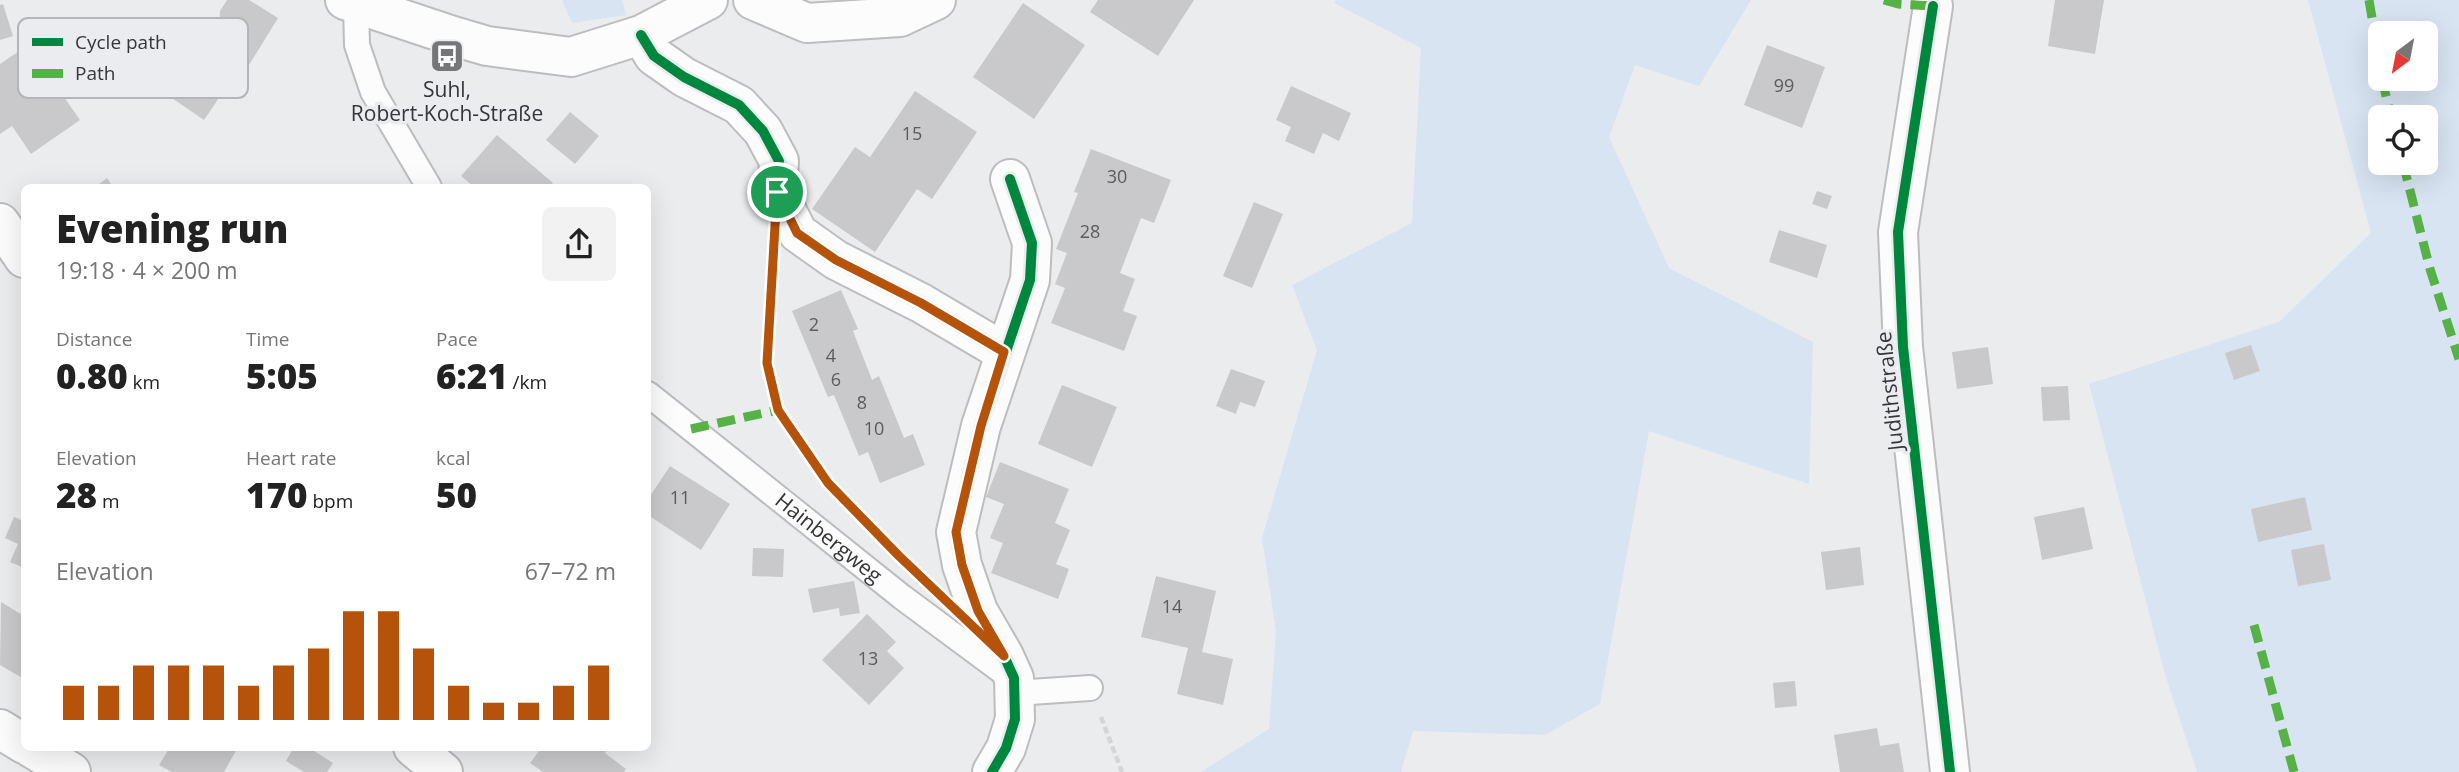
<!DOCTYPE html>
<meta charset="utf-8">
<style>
body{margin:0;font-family:"Open Sans",sans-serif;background:#f2f2f2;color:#222;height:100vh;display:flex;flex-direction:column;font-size:26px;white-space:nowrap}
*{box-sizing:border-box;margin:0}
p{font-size:23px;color:#767676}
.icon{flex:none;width:38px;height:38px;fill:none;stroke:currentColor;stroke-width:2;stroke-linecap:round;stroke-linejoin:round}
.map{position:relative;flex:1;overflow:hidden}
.side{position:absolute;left:21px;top:184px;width:630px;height:567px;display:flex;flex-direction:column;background:#fff;border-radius:10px;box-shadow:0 7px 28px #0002}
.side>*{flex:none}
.needle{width:46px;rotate:212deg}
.controls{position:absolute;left:2368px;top:21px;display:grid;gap:14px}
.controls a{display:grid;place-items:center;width:70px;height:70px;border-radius:10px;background:#fff;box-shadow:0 7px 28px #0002;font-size:35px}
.pin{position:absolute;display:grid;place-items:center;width:60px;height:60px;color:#fff;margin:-30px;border:4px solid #fff;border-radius:50%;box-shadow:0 2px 7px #0007}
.round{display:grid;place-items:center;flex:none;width:74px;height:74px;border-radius:10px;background:#f2f2f2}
.summary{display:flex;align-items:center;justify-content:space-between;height:119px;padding:0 35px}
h1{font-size:38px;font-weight:800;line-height:52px}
.stats{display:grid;grid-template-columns:repeat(3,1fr);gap:10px;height:119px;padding:7px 35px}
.stats div{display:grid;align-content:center}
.stats b{font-size:35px;font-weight:800}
.stats small{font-size:19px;font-weight:400}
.stats p{font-size:19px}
.chart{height:196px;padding:14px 35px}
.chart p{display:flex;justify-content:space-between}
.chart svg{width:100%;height:126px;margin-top:7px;stroke:#b45309;stroke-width:6}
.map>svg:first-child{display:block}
.green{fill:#d8e4f2;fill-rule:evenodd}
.building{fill:#c9c9cb}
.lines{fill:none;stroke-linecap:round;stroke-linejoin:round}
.service-casing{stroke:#bdbdbf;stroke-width:28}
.minor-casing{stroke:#bdbdbf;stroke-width:42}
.path{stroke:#d5d5d5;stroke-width:4.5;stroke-dasharray:7 3.5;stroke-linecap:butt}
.service{stroke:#fcfcfc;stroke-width:24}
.minor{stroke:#fcfcfc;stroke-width:38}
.quiet{stroke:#56b246;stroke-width:9;stroke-dasharray:18 9;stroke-linecap:butt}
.cycleway-casing{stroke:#eaecef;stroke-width:15}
.cycleway{stroke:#00873e;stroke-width:10}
.route-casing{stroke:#fff;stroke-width:14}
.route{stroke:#b45309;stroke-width:9}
.labels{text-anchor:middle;stroke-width:7;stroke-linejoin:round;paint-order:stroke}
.number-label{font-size:18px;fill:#5a5b5c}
.poi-label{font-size:21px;fill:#353637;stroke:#eaecef}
.street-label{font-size:21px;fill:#353637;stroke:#eaecef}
.key{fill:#eaecef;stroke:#b4b5b8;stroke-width:2}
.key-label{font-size:19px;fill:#353637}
</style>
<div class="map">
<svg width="2459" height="772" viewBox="0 0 2459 772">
<rect width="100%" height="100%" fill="#ebecee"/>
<path class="green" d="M562 0H622L626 15 572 23Z
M1336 0H1751L1699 86 1635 65 1609 137 1669 268 1813 342 1809 484 1649 431 1600 704 1545 735 1413 731 1401 772H1201L1269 729 1276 631 1262 538 1317 350 1292 285 1412 223 1421 48 1334 3Z
M2308 0H2459V772H2197L2165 674 2089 384 2279 322 2371 233ZM2380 33H2426V79H2380ZM2380 117H2426V163H2380Z"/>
<path class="building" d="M227 0H249L278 18 249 65 218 46 220 11Z
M1098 0H1194L1158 56 1090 12Z
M2055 0H2104L2095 54 2048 46Z
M1023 3 1085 45 1034 119 973 77Z
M3 4 13 36 0 40V5Z
M189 41 236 73 204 120 157 88Z
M28 45 80 120 31 154 12 126 0 134V64Z
M1767 45 1825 67 1802 128 1744 105Z
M1291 86 1351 113 1339 141 1323 133 1314 154 1285 141 1291 127 1276 120Z
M915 91 977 132 932 199 917 189 875 252 812 209 855 147 870 157Z
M570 112 599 136 575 164 546 140Z
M497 135 553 183 549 187H474L461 176Z
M1091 149 1171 180 1154 223 1141 218 1120 273 1135 279 1123 311 1137 316 1124 351 1051 323 1065 288 1055 284 1067 253 1056 249 1078 193 1074 192Z
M107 178 113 187H95Z
M1817 191 1832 196 1827 209 1812 204Z
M1254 202 1283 214 1252 288 1223 276Z
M1779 230 1827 245 1817 278 1769 262Z
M841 290 858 329 853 331 872 380 879 376 904 438 913 434 925 465 880 483 868 452 859 456 834 395 828 397 792 311Z
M2251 345 2260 371 2234 380 2225 353Z
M1988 347 1993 384 1957 389 1952 352Z
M1231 369 1265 381 1255 407 1240 402 1236 414 1216 406Z
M1062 385 1117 407 1092 467 1038 444Z
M2068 386 2070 420 2043 421 2041 387Z
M1000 462 1069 489 1055 523 1070 530 1056 564 1069 569 1058 599 991 573 1003 543 990 538 1004 504 986 497Z
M670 466 730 504 701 550 648 515V499Z
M2305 497 2312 530 2258 542 2251 509Z
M2084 507 2093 549 2042 560 2034 517Z
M14 517 24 521V568L10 562 18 544 5 538Z
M2324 544 2331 580 2298 586 2291 550Z
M1860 547 1864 585 1826 590 1821 552Z
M753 548 784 549 783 577 752 576Z
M1156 576 1216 591 1202 652 1233 659 1223 705 1177 694 1188 648 1141 637Z
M854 581 860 613 840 616 839 608 813 613 808 589Z
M1 602 24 616V679L0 665Z
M867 614 896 642 887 651 904 668 869 705 822 660Z
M1795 681 1797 706 1775 708 1773 683Z
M1877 728 1880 746 1899 743 1904 772H1840L1834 735Z
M170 747H238L224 772H172L159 765Z
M294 747H308L333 763 327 772H304L286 761Z
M542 747H609L605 753 626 769 624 772H543L530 763Z"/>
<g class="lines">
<g class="service-casing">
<g id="service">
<path d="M356 5 357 45 373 92 429 187"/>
<path id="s1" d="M648 394 902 597 1030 692 1090 688"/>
</g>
</g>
<g class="minor-casing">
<path id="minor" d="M345 0 453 36 487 46 571 57 641 35 708 0
M753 0 807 23 900 17 936 0
M1933 6 1898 232 1903 347 1950 772
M641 35 654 56 684 77 739 105 763 131 779 161 777 192 798 233 836 260 921 303 1004 352
M0 223 24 258
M0 729 24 744
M30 747 71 772
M413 747 443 772
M992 772 1006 748 1015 719 1014 678 1004 656 978 611 962 565 956 532 981 426 1030 280 1032 243 1010 179"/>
</g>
<path class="path" d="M773 262 767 363 778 410 828 483 868 524
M1101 717 1122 772"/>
<use href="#service" class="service"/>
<use href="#minor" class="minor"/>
<path class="quiet" d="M1884 0 1898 4 1933 6 1934 0
M2369 0 2380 65
M2382 79 2391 117
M2403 163 2430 269 2459 359
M691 429 778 410
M2254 625 2294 772"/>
<g class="cycleway-casing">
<path id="cycleway" d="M1933 6 1898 232 1903 347 1950 772
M641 35 654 56 684 77 739 105 763 131 779 161 777 192 798 233 836 260 921 303 1004 352
M992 772 1006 748 1015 719 1014 678 1004 656 978 611 962 565 956 532 981 426 1030 280 1032 243 1010 179"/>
</g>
<use href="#cycleway" class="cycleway"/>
</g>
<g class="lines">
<g class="route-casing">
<path id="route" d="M777 192 797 233 836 260 921 303 1004 352 981 426 956 532 962 565 978 611 1004 656 898 555 828 483 778 410 767 363Z"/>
</g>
<use href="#route" class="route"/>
</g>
<defs>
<g id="bus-square" transform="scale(1.75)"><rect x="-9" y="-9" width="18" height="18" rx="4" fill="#757677" stroke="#eaecef"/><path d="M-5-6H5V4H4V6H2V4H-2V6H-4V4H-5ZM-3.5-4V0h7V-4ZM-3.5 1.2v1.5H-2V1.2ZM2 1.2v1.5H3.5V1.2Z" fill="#fff"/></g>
</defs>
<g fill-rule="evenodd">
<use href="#bus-square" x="447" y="56"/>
</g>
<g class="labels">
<g class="number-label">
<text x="1784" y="92">99</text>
<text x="912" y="140">15</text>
<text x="1117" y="183">30</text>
<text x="1090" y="238">28</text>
<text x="814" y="331">2</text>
<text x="831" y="362">4</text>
<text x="836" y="386">6</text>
<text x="862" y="409">8</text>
<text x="874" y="435">10</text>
<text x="680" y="504">11</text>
<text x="1172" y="613">14</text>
<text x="868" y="665">13</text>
</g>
<g class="poi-label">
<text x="447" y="97">Suhl,<tspan x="447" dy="24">Robert-Koch-Straße</tspan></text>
</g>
<g class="street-label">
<text transform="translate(1890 391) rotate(-96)" y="7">Judithstraße</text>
<text dy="7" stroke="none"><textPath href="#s1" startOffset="231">Hainbergweg</textPath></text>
</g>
</g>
<rect x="18" y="18" width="230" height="80" rx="10" class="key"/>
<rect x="32" y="38" width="31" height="8" fill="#00873e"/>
<rect x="32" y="69" width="31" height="9" fill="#56b246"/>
<g class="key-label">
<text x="75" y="49">Cycle path</text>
<text x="75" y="80">Path</text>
</g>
</svg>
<div class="controls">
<a><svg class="needle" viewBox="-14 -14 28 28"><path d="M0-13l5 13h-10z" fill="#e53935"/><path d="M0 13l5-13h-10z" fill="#767676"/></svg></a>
<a><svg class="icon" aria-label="locate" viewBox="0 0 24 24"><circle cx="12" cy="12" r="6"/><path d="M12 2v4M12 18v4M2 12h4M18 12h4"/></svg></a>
</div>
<div class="pin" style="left:777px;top:192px;background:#1e9e55"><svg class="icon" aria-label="arrive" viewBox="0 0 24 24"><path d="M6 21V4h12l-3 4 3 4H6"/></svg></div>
<section class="side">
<div class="summary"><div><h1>Evening run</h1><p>19:18 · 4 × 200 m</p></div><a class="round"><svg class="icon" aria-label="share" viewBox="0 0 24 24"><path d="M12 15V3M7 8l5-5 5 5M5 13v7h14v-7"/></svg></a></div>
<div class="stats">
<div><p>Distance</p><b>0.80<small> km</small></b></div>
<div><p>Time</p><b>5:05</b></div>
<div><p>Pace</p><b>6:21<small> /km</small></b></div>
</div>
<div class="stats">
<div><p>Elevation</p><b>28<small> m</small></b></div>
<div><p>Heart rate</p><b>170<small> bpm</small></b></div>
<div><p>kcal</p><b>50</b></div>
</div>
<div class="chart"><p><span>Elevation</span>67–72 m</p>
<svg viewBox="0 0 160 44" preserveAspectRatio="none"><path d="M5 44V32M15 44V32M25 44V25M35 44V25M45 44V25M55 44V32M65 44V25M75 44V19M85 44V6M95 44V6M105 44V19M115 44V32M125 44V38M135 44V38M145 44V32M155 44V25"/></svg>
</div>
</section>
</div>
